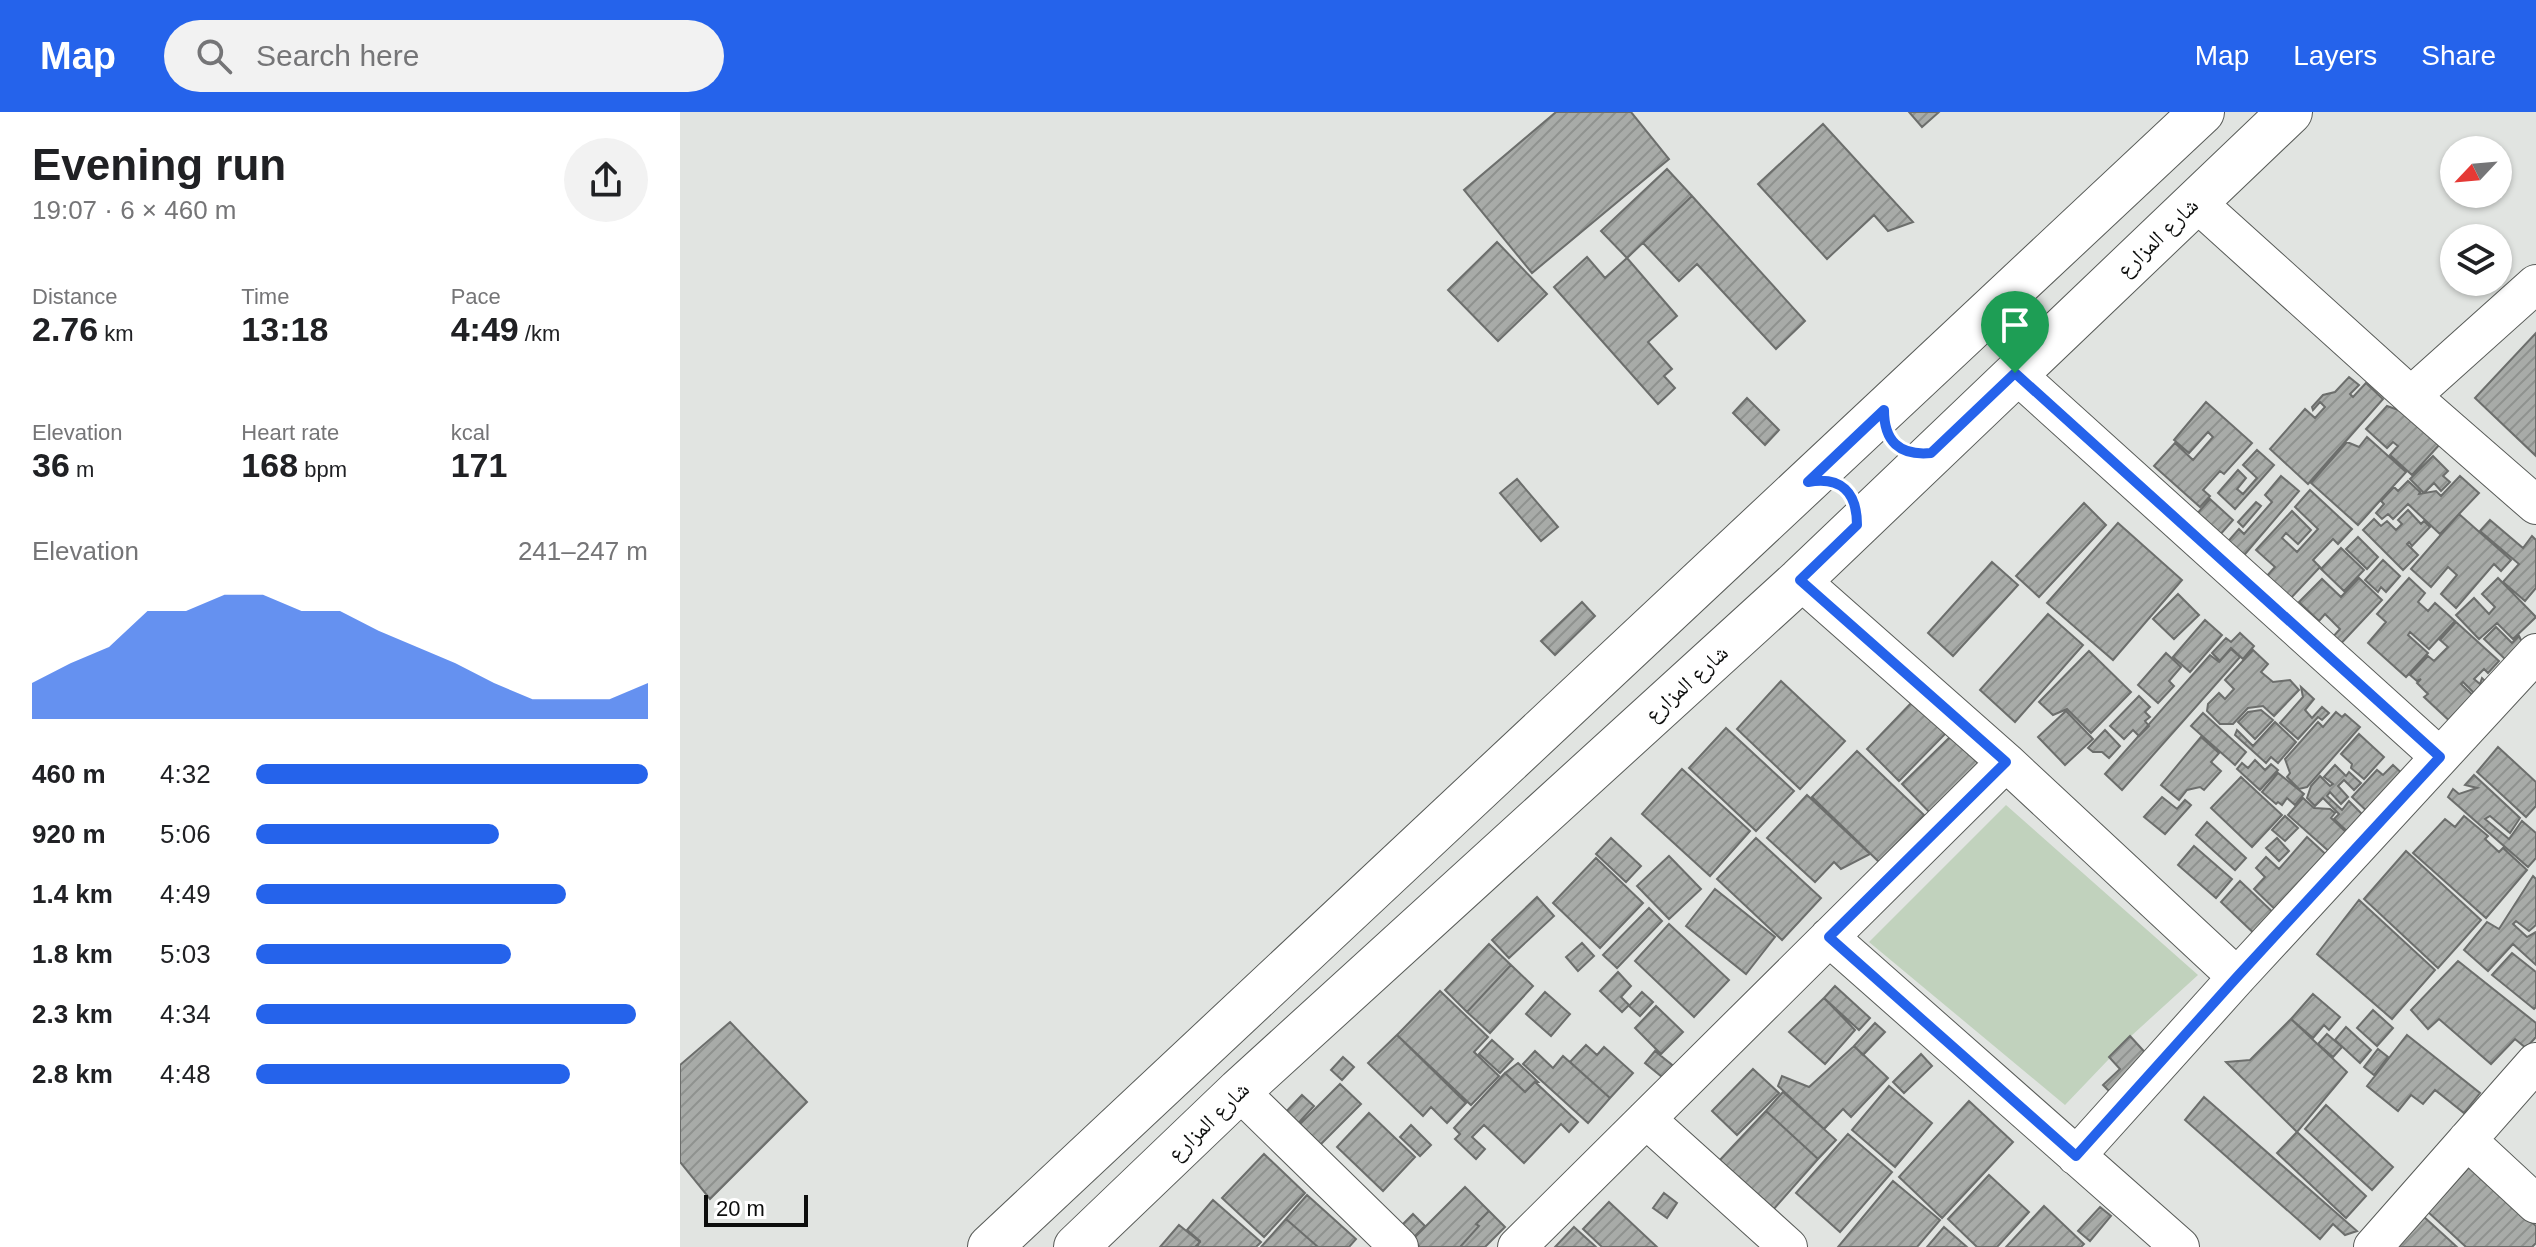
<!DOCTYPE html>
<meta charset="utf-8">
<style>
body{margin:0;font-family:Helvetica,"Noto Naskh Arabic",sans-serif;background:#f2f2f2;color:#202124;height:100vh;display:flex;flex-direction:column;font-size:30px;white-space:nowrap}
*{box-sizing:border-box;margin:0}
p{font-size:26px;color:#757577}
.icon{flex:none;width:44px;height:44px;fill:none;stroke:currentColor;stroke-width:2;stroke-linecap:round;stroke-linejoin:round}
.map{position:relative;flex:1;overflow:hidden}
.sheet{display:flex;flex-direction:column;background:#fff;width:680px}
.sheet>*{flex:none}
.needle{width:52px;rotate:244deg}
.fabs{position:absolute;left:1760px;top:24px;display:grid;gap:16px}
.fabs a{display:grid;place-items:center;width:72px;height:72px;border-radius:50%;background:#fff;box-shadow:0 2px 6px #0004;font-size:40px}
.scale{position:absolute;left:24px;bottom:20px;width:104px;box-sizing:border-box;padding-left:8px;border:4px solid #0d0e0d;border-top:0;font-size:22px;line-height:28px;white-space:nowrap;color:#0d0e0d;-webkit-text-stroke:6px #fff;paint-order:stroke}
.pin{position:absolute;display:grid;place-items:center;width:68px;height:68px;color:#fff;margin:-82px -34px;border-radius:50% 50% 50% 0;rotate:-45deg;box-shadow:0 0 8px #0007}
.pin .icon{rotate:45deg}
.round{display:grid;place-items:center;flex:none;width:84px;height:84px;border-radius:42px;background:#f2f2f2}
.overview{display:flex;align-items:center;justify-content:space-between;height:136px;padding:0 32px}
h1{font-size:44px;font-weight:700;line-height:60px}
.figures{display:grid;grid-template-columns:repeat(3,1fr);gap:12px;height:136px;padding:8px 32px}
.figures div{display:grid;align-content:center}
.figures b{font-size:34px;font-weight:700}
.figures small{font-size:22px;font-weight:400}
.figures p{font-size:22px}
.chart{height:224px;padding:16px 32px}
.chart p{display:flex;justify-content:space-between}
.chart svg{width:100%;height:144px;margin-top:8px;fill:#2563eb;opacity:.7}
ul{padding:0 32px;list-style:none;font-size:26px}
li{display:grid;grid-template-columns:128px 96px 1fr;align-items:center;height:60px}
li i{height:20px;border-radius:10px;background:#2563eb}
header{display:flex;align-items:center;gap:48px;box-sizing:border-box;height:112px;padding:0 40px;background:#2563eb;color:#fff}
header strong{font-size:38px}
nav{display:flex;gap:44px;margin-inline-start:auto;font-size:28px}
.search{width:560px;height:72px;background:#f2f2f2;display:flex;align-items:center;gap:20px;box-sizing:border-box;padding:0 28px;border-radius:44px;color:#757577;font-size:30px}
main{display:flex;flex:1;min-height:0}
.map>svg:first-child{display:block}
.green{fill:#c1d2bd}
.building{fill:url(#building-hatch);stroke:#6c6e6c;stroke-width:2}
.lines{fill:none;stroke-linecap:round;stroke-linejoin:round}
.minor-casing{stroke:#585b58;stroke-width:40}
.tertiary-casing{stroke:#585b58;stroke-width:46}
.minor{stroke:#fff;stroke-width:38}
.tertiary{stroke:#fff;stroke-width:44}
.route-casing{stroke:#fff;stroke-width:16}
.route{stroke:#2563eb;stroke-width:10}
.labels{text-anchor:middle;stroke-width:8;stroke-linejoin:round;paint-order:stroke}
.street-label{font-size:22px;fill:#0d0e0d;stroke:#fff}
</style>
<header>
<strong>Map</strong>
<div class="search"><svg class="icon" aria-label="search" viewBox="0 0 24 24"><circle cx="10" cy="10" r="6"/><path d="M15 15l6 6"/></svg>Search here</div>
<nav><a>Map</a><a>Layers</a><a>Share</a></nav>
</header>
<main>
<section class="sheet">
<div class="overview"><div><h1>Evening run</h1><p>19:07 · 6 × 460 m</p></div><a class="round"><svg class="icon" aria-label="share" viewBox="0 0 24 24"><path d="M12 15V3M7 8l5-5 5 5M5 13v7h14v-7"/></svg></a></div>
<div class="figures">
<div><p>Distance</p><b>2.76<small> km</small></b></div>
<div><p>Time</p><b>13:18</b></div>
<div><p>Pace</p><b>4:49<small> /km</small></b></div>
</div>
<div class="figures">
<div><p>Elevation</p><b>36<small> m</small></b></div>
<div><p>Heart rate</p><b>168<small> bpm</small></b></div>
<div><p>kcal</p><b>171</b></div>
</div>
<div class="chart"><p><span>Elevation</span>241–247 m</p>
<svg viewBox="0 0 160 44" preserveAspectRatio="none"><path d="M0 44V33L10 27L20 22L30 11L40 11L50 6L60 6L70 11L80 11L90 17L100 22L110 27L120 33L130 38L140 38L150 38L160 33V44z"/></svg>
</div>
<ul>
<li><b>460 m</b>4:32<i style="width:100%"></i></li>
<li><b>920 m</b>5:06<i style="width:62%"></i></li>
<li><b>1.4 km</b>4:49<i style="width:79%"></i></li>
<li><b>1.8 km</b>5:03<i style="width:65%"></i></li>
<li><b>2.3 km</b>4:34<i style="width:97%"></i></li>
<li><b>2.8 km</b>4:48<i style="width:80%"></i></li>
</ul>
</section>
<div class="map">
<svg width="1856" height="1135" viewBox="0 0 1856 1135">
<defs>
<pattern id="building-hatch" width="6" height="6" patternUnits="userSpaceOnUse" patternTransform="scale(2)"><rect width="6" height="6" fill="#a8aba8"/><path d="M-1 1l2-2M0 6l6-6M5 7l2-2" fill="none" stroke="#8f928f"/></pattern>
</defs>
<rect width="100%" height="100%" fill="#e1e4e1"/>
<path class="green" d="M1326 693 1518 863 1450 925 1385 993 1189 830Z"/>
<path class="building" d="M876 0H951L989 47 852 161 784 78Z
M1229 0H1259L1242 15Z
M1143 12 1233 110 1208 119 1194 103 1147 147 1078 72Z
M987 57 1012 84 947 146 921 119Z
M1012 84 1125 209 1096 237 1017 152 999 169 963 131Z
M817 130 867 182 818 229 768 178Z
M907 145 925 166 947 146 997 204 968 230 992 257 984 264 995 276 978 292 874 175Z
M1856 221V344L1795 286Z
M1669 265 1679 273 1670 282 1673 285 1686 271 1703 287 1628 372 1590 337 1625 297 1635 306 1645 295 1640 290 1633 298 1632 295 1643 283 1655 280Z
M1067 286 1099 318 1085 333 1053 301Z
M1526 290 1572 331 1544 362 1540 359 1523 378 1530 384 1520 395 1474 354 1495 331 1513 348 1533 325 1528 320 1509 341 1494 328Z
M1707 294 1724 300 1760 332 1732 363 1710 343 1718 334 1713 330 1707 336 1686 317Z
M1687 325 1726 360 1678 413 1631 371 1667 330 1679 335Z
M1577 338 1594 353 1555 397 1538 381 1558 358 1566 366 1557 377 1563 382 1577 366 1563 353Z
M1753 344 1768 359 1763 364 1770 370 1761 379 1754 371 1744 381 1730 367Z
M1601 364 1619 379 1560 448 1544 434 1559 417 1564 422 1592 390 1585 383Z
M1780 364 1799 381 1760 422 1728 392 1713 407 1708 402 1702 407 1696 401 1704 392 1701 389 1714 375 1718 379 1728 369 1740 380 1739 382 1756 379 1761 384Z
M837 367 878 415 861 429 820 381Z
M1630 378 1672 417 1658 432 1653 427 1633 448 1640 455 1609 488 1585 466 1595 455 1576 438 1612 399 1631 418 1618 432 1606 421 1602 426 1617 440 1638 417 1615 395Z
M1530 387 1553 408 1531 433 1508 412Z
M1576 390 1581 394 1563 415 1558 410Z
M1404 391 1426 413 1359 485 1336 464Z
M1728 398 1741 412 1744 409 1750 415 1732 434 1729 430 1727 432 1738 443 1723 458 1683 418 1694 407 1701 414 1707 409 1716 418 1722 412 1718 408Z
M1779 402 1831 448 1821 459 1814 452 1776 496 1761 482 1777 463 1768 455 1751 475 1731 457Z
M1810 408 1843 436 1852 424 1856 428V476L1845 489 1823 470 1839 452 1800 419Z
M1438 411 1502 468 1433 548 1367 491Z
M1678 425 1698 445 1687 457 1666 437Z
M1661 436 1684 458 1664 479 1641 457Z
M1703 448 1720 464 1706 480 1701 475 1698 480 1685 468Z
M1312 450 1338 473 1273 544 1248 521Z
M1679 466 1702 488 1653 540 1651 527 1660 517 1645 502 1639 509 1619 490 1642 467 1661 485Z
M1729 466 1745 481 1738 490 1748 499 1755 491 1775 509 1749 537 1730 520 1728 523 1748 541 1726 565 1688 531 1706 510 1697 502Z
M1818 466 1856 505 1833 527 1817 511 1799 527 1776 503 1794 486 1809 502 1815 495 1802 482Z
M1498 482 1519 503 1494 527 1473 507Z
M902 490 915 504 875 543 861 529Z
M1368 502 1403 533 1335 610 1300 578Z
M1525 508 1542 523 1510 560 1493 545Z
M1776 510 1819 549 1808 561 1804 557 1794 567 1800 572 1802 566 1808 572 1797 584 1783 570 1781 572 1799 589 1775 614 1744 585 1748 582 1737 571 1741 567 1737 569 1730 563 1748 544 1754 549 1768 535 1760 528Z
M1816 515 1832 531 1839 524 1842 530 1829 551 1804 527Z
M1560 521 1574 534 1563 547 1551 536 1540 549 1532 541 1546 526 1551 530Z
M1551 537 1560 545 1442 678 1425 662 1530 543 1539 550Z
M1573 538 1588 552 1581 560 1593 570 1610 568 1619 578 1594 604 1583 594 1568 596 1553 612H1540L1527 599 1528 592 1539 581 1545 587 1554 577 1545 568Z
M1409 539 1451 580 1411 621 1387 597 1373 603 1359 590Z
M1486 541 1501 555 1489 569 1494 574 1478 591 1458 573Z
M1101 569 1165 629 1120 677 1057 617Z
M1621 575 1634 587 1625 598 1632 606 1642 595 1649 601 1642 608 1638 605 1618 627 1600 611 1623 585Z
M1459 584 1470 595 1465 600 1470 605 1465 609 1469 614 1459 624 1453 618 1444 627 1430 614Z
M1235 587 1267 620 1219 669 1187 637Z
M1581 598 1593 608 1575 627 1558 610 1568 600Z
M1386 599 1413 627 1385 653 1358 625Z
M1656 600 1662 605 1665 602 1680 615 1627 675 1619 677 1607 665 1610 661 1605 647 1638 610 1643 615Z
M1523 601 1566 640 1555 653 1511 614Z
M1595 610 1616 630 1598 651 1591 645 1586 651 1555 623 1557 618 1573 634Z
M1046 616 1114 679 1076 719 1009 656Z
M1425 618 1440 634 1429 646 1422 640H1413L1408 636Z
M1679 622 1704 645 1684 667 1671 656 1672 652 1661 642Z
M1271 624 1306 659 1257 708 1222 672Z
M1521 625 1539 641 1531 650 1541 659 1524 678 1520 675 1507 678 1499 688 1481 673Z
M1818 635 1856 670V694L1846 705 1797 660Z
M1177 639 1244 703 1199 750 1132 685Z
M1575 648 1585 658 1591 652 1598 658 1580 678 1557 657 1562 651 1568 656Z
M1655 653 1666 664 1669 660 1681 671 1674 678 1664 668 1658 674 1668 685 1661 692 1650 680 1647 684 1662 698 1669 689 1685 705 1669 721 1654 707 1659 702 1643 686 1635 694 1627 686 1631 674 1640 664 1650 674 1653 672 1644 665Z
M1713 653 1728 667 1693 705 1672 685 1697 658 1703 663Z
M1002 657 1070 719 1030 764 962 702Z
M1598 661 1624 682 1615 693 1607 686 1602 693 1598 690 1596 692 1582 680Z
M1794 663 1840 706 1830 721 1810 704 1805 707 1829 727 1842 709 1856 721V746L1848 755 1768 685 1773 677 1779 682 1797 676 1785 673Z
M1561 665 1602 703 1572 735 1531 696Z
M1127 683 1190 742 1161 757 1154 750 1135 770 1087 726Z
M1482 685 1497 697 1505 688 1511 693 1485 722 1464 705Z
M1623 686 1634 696 1650 697 1655 701 1651 706 1669 723 1652 742 1608 703Z
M1605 704 1618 716 1605 729 1592 718Z
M1784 704 1808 724 1805 727 1819 740 1823 736 1847 758 1806 806 1733 741 1765 707 1775 715Z
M1527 710 1566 746 1555 758 1516 723Z
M1627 725 1653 749 1603 805 1574 777 1585 765 1576 756 1586 745 1599 757Z
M931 726 961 754 946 770 916 742Z
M1076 726 1141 786 1102 828 1037 767Z
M1597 726 1609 739 1599 749 1586 736Z
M1514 734 1552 767 1536 786 1498 753Z
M1726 739 1801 808 1758 856 1684 787Z
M989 744 1021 777 989 807 957 774Z
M916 746 963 791 920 836 873 791Z
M1853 764 1856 767V813L1849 819 1836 809 1833 812 1847 825 1856 820V853L1833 832 1808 859 1784 838 1807 810 1819 817Z
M1560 769 1600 807 1580 827 1541 790Z
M1035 777 1095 825 1066 862 1006 814Z
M857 785 874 804 829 846 812 828Z
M1679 788 1755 858 1712 907 1637 842Z
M969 796 982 809 937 856 923 843Z
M989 812 1049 868 1014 905 955 849Z
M902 831 914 844 898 859 886 845Z
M809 832 831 853 787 900 765 878Z
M1832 841 1856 860V895L1854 897 1812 863Z
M1778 849 1856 911V925L1846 936 1835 927 1811 952 1759 907 1748 917 1731 898Z
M831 853 853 874 810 921 787 900Z
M938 860 951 874 941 885 949 893 942 900 920 879Z
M1155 874 1190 906 1179 918 1144 886Z
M760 879 808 925 794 940 819 964 791 993 717 923Z
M865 880 890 902 871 924 846 902Z
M962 880 973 890 960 904 949 894Z
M1633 882 1660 905 1649 918 1644 913 1633 926 1611 907Z
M1144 886 1175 918 1145 952 1109 920Z
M976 894 1003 920 981 942 955 916Z
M1693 898 1713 916 1697 934 1677 916Z
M1611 907 1667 960 1617 1020 1546 950 1570 948Z
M50 910 127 990 30 1087 0 1050V953Z
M1195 911 1205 920 1183 943 1174 934Z
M1666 915 1691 938 1680 951 1655 928Z
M1647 922 1662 935 1653 945 1638 932Z
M717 923 786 991 767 1011 751 995 743 1004 688 951Z
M1727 923 1800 981 1784 1001 1755 978 1743 992 1731 983 1718 999 1687 974Z
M1450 924 1471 947 1433 983 1423 973 1440 957 1429 945Z
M812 928 833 947 820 961 799 942Z
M906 933 917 943 924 935 953 961 930 986 890 950Z
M1174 934 1208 966 1171 1005 1163 997 1144 1017 1098 974 1102 964 1129 975Z
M1698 937 1708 945 1694 963 1684 955Z
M855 939 873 956 883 944 930 986 908 1011 843 952Z
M975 939 997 957 987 969 965 951Z
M1241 942 1252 954 1224 981 1213 970Z
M663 945 674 955 662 968 651 958Z
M838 951 858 970H855L845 980 825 961Z
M1073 957 1099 981 1057 1023 1032 999Z
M825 961 845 980 855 970 898 1010 889 1020 881 1012 844 1051 804 1013 792 1025 805 1037 796 1047 775 1027 780 1022 774 1016Z
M660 972 681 992 634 1039 614 1018Z
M1209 974 1252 1011 1215 1055 1172 1018Z
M1103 980 1156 1028 1138 1047 1086 999Z
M622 983 634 994 613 1017 601 1005Z
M1524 985 1677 1119 1665 1123 1653 1112 1640 1127 1505 1008Z
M1289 989 1333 1030 1262 1106 1219 1065Z
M1646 993 1713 1055 1692 1078 1625 1017Z
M1086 999 1138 1047 1092 1099 1038 1050Z
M689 1001 735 1045 703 1079 657 1035Z
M731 1013 751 1033 740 1044 720 1025Z
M1617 1020 1686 1084 1666 1106 1597 1041Z
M1168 1022 1212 1060 1160 1120 1116 1081Z
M584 1042 625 1081 584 1125 542 1086Z
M1791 1053 1856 1114V1131L1852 1135H1786L1748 1100Z
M1309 1063 1349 1100 1317 1135H1297L1268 1107Z
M1213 1069 1260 1108 1237 1135H1158Z
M785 1075 809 1099 796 1112 799 1114 780 1135H740L732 1128Z
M984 1081 997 1091 987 1106 973 1096Z
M627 1083 676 1127 669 1135H638L606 1107Z
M533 1088 581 1130 576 1135H517L520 1129 507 1118Z
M929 1090 977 1135H922L903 1117Z
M1364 1094 1404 1132 1401 1135H1326Z
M1420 1095 1431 1104 1410 1129 1398 1119Z
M809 1099 825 1115 805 1135H780L799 1114 796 1112Z
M733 1102 745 1114 730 1129 718 1117Z
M1743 1104 1777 1135H1715Z
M606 1107 638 1135H581Z
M499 1113 520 1130 515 1135H480Z
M894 1115 916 1135H875Z
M1264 1115 1287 1135H1247Z"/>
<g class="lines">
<g class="minor-casing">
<path id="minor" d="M1515 89 1731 284 1856 393
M1335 261 1760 645
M1731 284 1856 172
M1120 468 1326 650 1557 865
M1149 825 1500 1135
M559 979 719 1135
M966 1007 1108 1135
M1787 1028 1856 1092
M1396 1044 1557 865 1856 541
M837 1135 1326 650
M1693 1135 1856 950"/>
</g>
<g class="tertiary-casing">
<path id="tertiary" d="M310 1135 1522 0
M396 1135 559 979 1120 468 1610 0"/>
</g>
<use href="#minor" class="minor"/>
<use href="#tertiary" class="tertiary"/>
</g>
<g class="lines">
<g class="route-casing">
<path id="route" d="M1335 261 1760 645 1557 865 1396 1044 1149 825 1326 650 1120 468 1177 413C1177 380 1161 364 1128 370L1204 298C1204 329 1219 344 1251 341Z"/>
</g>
<use href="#route" class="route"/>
</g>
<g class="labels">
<g class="street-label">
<text transform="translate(1477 125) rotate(-44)" y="8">شارع المزارع</text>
<text transform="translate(1006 571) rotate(-42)" y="8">شارع المزارع</text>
<text transform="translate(528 1009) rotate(-44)" y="8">شارع المزارع</text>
</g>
</g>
</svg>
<div class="fabs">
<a><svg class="needle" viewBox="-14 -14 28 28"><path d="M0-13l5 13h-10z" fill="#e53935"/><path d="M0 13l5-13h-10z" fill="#757577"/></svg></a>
<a><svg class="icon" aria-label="layers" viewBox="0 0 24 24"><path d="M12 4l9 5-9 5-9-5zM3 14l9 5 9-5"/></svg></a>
</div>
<div class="scale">20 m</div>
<div class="pin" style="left:1335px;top:261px;background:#1e9e55"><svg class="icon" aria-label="arrive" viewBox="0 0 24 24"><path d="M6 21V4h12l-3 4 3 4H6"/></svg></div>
</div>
</main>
